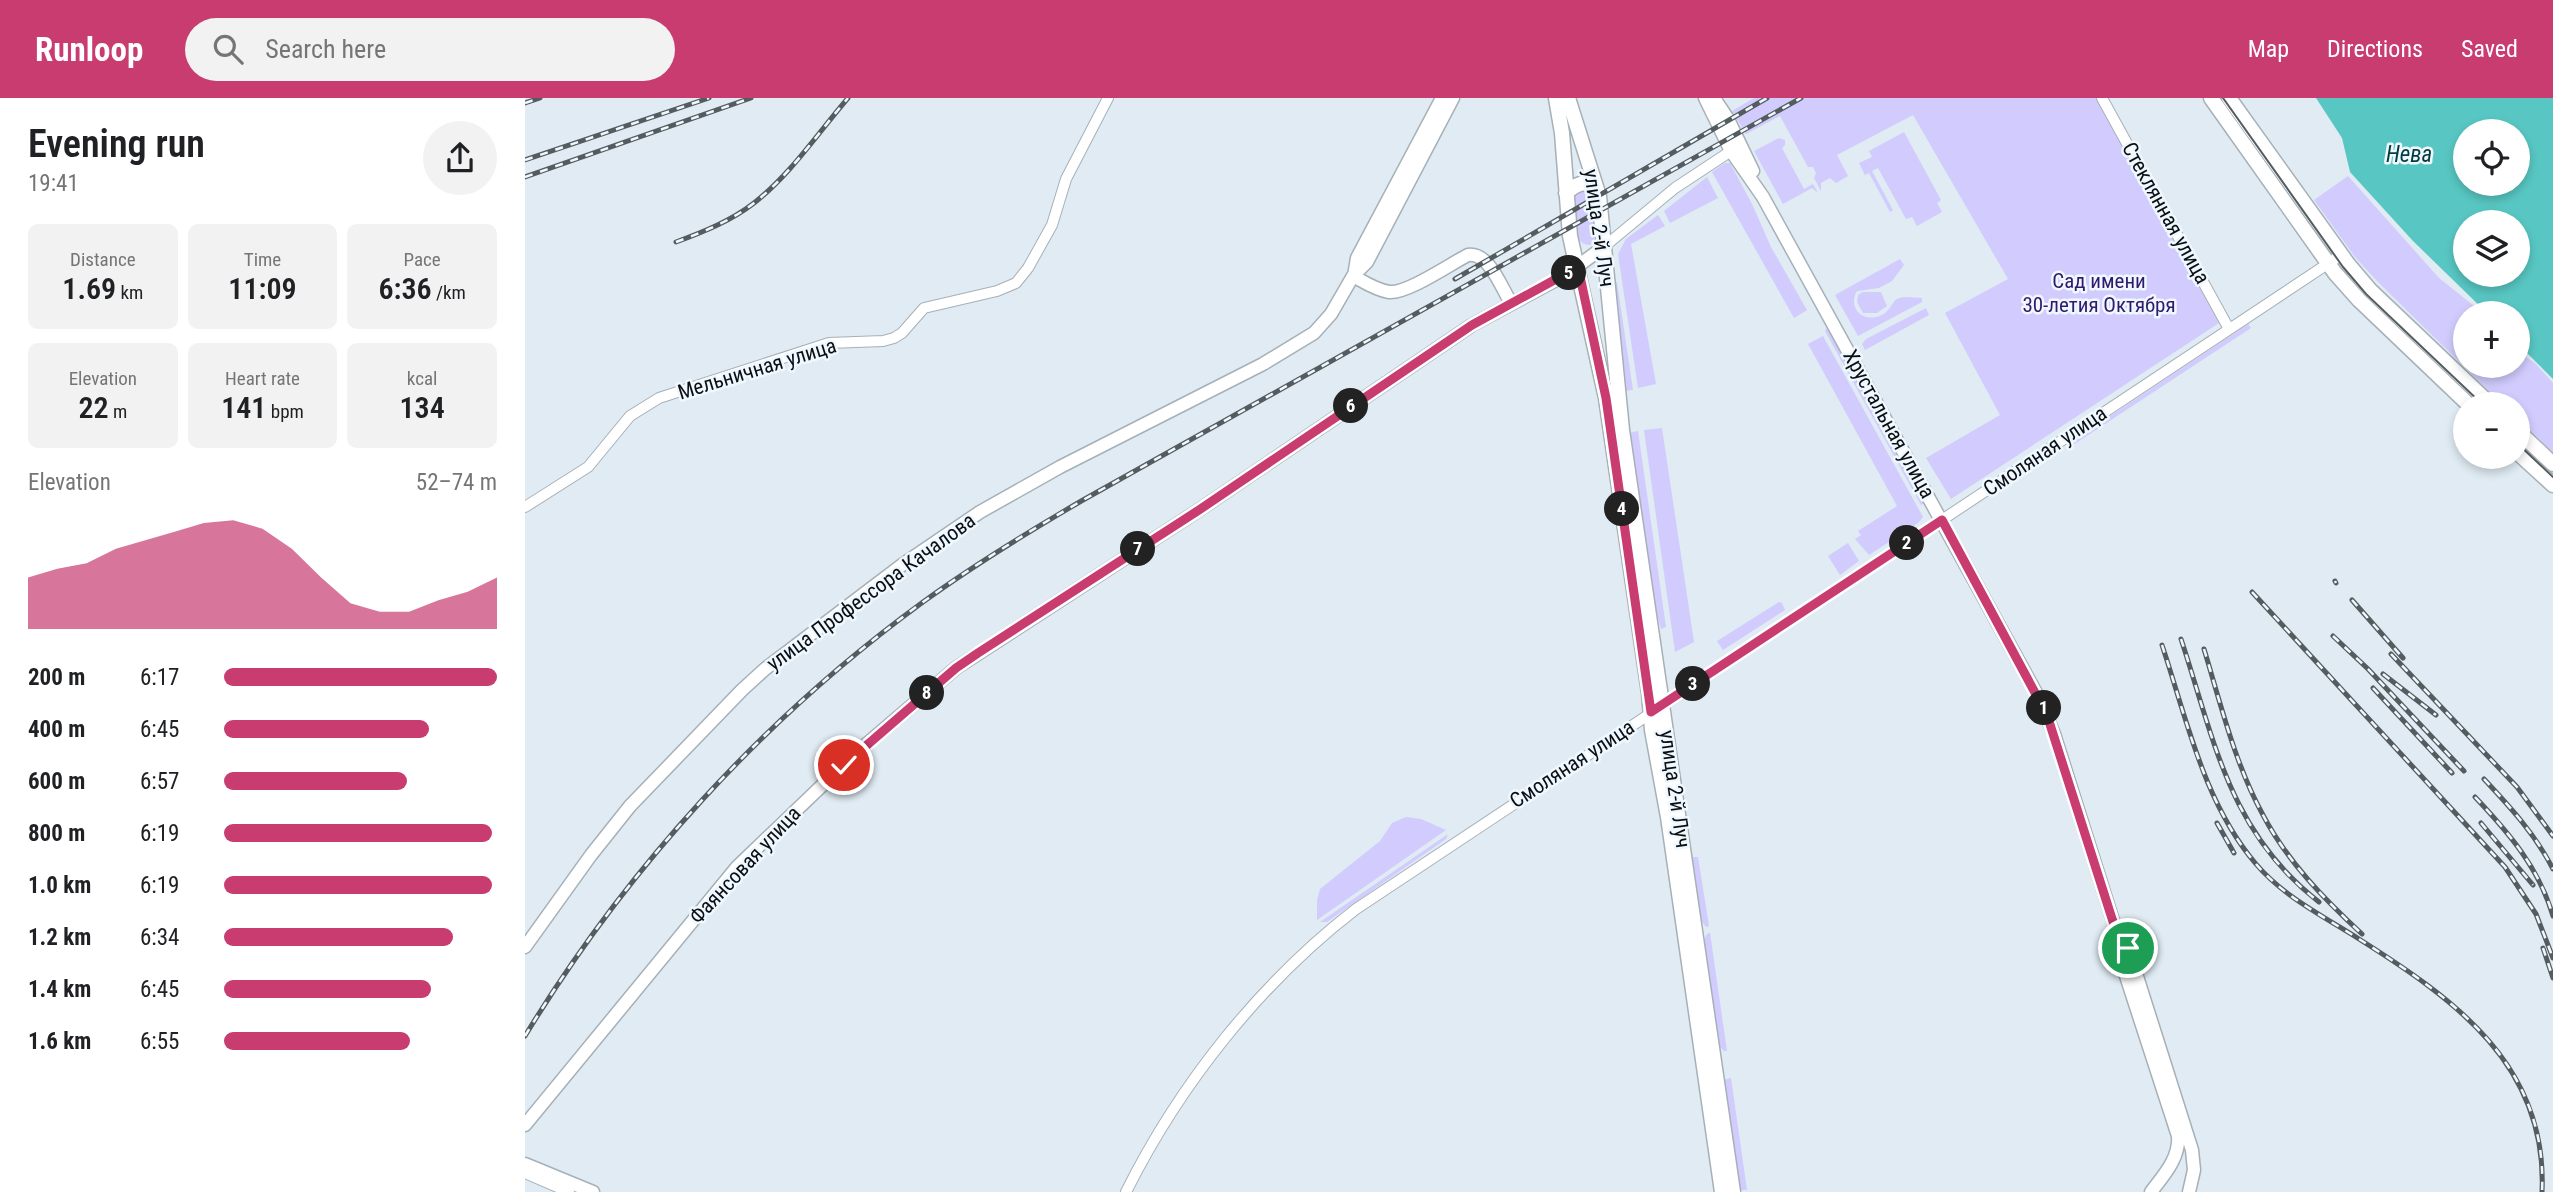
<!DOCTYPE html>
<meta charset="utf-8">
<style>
body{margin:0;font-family:"Roboto Condensed",sans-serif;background:#f2f2f2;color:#202124;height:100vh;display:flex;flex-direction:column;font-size:26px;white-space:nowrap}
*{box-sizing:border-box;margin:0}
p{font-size:23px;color:#757577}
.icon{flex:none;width:38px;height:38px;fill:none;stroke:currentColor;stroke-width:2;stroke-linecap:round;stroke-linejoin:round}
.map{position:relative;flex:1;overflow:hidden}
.panel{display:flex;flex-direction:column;background:#fff;width:525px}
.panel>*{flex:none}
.fabs{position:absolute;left:1928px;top:21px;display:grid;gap:14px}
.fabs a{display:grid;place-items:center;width:77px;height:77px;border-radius:50%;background:#fff;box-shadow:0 4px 10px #0003;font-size:35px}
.pin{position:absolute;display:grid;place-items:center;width:60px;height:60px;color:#fff;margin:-30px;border:4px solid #fff;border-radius:50%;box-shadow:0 2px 7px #0007}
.km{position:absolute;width:35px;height:35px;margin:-18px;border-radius:50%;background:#222;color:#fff;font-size:19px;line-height:35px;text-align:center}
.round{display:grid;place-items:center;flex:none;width:74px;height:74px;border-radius:37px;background:#f2f2f2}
.headline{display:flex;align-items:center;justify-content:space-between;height:119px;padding:0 28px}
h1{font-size:38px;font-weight:600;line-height:52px}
.stats{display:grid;grid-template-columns:repeat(3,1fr);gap:10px;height:119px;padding:7px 28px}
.stats div{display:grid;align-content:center;border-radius:10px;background:#f2f2f2;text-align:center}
.stats b{font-size:30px;font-weight:600}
.stats small{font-size:19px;font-weight:400}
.stats p{font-size:19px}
.chart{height:196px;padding:14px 28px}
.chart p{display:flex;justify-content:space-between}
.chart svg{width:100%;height:126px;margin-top:7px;fill:#c83c70;opacity:.7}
ul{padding:0 28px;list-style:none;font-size:23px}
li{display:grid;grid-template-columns:112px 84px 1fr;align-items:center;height:52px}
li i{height:18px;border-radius:9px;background:#c83c70}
header{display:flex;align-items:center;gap:42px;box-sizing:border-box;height:98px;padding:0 35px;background:#c83c70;color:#fff}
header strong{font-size:33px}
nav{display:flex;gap:38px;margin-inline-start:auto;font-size:24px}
.search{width:490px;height:63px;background:#f2f2f2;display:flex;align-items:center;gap:18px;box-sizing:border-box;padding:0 24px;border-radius:38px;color:#757577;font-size:26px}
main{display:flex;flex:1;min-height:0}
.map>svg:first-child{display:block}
.green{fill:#d1ccfd}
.water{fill:#58c7c3;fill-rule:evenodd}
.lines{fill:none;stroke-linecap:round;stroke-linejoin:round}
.minor-casing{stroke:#a6b0b7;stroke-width:12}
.tertiary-casing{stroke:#a6b0b7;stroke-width:15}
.secondary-casing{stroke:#a6b0b7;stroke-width:17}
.minor{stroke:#fff;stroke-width:10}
.tertiary{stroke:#fff;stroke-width:12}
.secondary{stroke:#fff;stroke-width:14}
.tram{stroke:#555c60;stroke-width:2}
.rail-casing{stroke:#555c60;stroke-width:5}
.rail{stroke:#eff8ff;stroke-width:2.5;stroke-dasharray:8;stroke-linecap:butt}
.route-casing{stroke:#fff;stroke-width:14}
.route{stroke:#c83c70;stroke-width:9}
.labels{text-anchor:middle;stroke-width:5;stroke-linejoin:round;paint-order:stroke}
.street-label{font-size:21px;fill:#0b0f12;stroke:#eff8ff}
.park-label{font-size:21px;fill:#311a6b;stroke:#eff8ff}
.water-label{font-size:23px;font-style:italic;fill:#053b3a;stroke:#eff8ff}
</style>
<header>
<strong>Runloop</strong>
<div class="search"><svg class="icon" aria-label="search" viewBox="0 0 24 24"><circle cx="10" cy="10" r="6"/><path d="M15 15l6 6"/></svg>Search here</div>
<nav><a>Map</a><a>Directions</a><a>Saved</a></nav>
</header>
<main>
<section class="panel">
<div class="headline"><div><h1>Evening run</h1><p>19:41</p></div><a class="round"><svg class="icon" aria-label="share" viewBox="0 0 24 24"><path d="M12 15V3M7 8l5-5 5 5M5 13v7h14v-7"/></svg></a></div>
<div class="stats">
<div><p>Distance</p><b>1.69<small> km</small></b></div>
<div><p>Time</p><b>11:09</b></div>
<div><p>Pace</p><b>6:36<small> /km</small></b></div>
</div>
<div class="stats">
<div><p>Elevation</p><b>22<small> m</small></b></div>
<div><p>Heart rate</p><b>141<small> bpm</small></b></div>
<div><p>kcal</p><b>134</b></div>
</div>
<div class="chart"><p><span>Elevation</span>52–74 m</p>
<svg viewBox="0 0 160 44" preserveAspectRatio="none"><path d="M0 44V26L10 23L20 21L30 16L40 13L50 10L60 7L70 6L80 9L90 16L100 26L110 35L120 38L130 38L140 34L150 31L160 26V44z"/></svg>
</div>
<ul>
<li><b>200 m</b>6:17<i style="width:100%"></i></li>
<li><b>400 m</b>6:45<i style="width:75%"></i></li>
<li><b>600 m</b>6:57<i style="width:67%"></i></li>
<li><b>800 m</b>6:19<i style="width:98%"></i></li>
<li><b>1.0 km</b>6:19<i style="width:98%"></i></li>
<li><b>1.2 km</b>6:34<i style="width:84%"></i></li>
<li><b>1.4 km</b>6:45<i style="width:76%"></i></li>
<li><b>1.6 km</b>6:55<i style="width:68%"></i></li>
</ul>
</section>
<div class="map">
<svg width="2028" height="1094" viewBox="0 0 2028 1094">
<rect width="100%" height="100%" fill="#e0ebf3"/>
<path class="green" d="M1229 0H1571L1694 225 1426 401 1401 360 1475 317 1420 215 1483 181 1388 17 1312 57 1323 78 1311 85 1305 80 1296 85V93L1289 80 1291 75 1288 69H1283L1255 18 1221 36 1207 13Z
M1379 34 1416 102 1412 105 1417 114 1392 128 1387 119 1381 121 1353 70 1347 73 1368 112 1365 114 1344 75 1340 77 1334 65 1347 59 1344 53Z
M1254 40 1260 42V47L1257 50 1279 91 1288 86 1293 95 1287 90 1258 106 1229 53Z
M1200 65H1205L1227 106 1246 149 1282 212 1269 220 1187 74Z
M1823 78 1914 180 1958 215H1941V268H1993V253L2011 266 2028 285V354L1993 322V306H1977L1853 184 1830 159 1789 102Z
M1182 79 1193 100 1145 125 1139 113Z
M1060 91 1068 98 1073 139 1065 147C1044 146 1049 114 1048 98Z
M1133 117 1140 128 1106 146 1131 286 1113 290 1093 156 1101 141Z
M1375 161 1379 167 1367 183 1354 190 1332 193C1329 199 1328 203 1330 209 1335 223 1355 222 1363 212 1368 207 1368 202 1374 200 1381 198 1390 200 1397 200V204L1333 238 1310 197Z
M1088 184H1092L1108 292 1098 293Z
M1338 194H1356L1362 208 1352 215H1338L1332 204 1333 197Z
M1401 210 1404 217 1340 252 1337 246 1341 241Z
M1723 226 1726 230 1545 349 1543 346Z
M1302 229 1400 405 1396 407 1300 233Z
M1298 238 1398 419 1393 425 1344 457 1330 441 1336 437 1333 433 1372 408 1283 246Z
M1137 330 1169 544 1150 554 1119 332Z
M1113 333 1141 529 1136 531 1127 501 1104 335Z
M1323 445 1334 463 1315 477 1303 458Z
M1254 504 1257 505 1260 512 1198 552 1192 543Z
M881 719 896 721 921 732 792 822V802L795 791 855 743 867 725Z
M923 736 921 741 802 824H795Z
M1166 759H1173L1184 828 1181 829 1175 821Z
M1185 835 1202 953H1199L1193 947 1178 844 1182 836Z
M1206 980 1222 1092H1214L1198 982Z"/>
<path class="water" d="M1791 0H2028V281L1993 246V215H1962L1888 143 1825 74 1817 40ZM1941 33H1993V86H1941ZM1941 124H1993V177H1941Z"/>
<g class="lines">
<g class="minor-casing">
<path id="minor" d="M1577 0 1704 231
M1080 148 1150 90 1206 53
M0 409 63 369 105 318 134 300 304 245 358 243 369 240 377 235 399 210 472 193 491 185 503 170 527 127 541 81 583 0
M0 1075 44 1094
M601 1094C655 986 735 885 831 811L1816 157"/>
</g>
<g class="tertiary-casing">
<path id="tertiary" d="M1180 0 1206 53 1238 99 1515 602 1529 636 1590 829 1588 838 1653 1038C1655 1060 1638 1078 1626 1094
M1189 0 1203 21 1228 73
M828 178C839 184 851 192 864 194 882 196 925 166 943 157 964 154 976 189 986 205
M829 178 832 160 917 0
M1590 829 1597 835 1603 850 1667 1052 1669 1072 1664 1094
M0 849 66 757 105 708 217 592 240 571 377 467 455 414 535 369 738 266 789 235 806 216 828 178 842 164 928 0
M0 1027 212 769 330 656 431 570 674 412 947 227 1042 176 1080 148
M0 1066 68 1094"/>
</g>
<g class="secondary-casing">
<path id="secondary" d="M1031 0 1037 35 1045 138 1081 300 1124 595 1127 632 1143 719 1197 1094
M1043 0 1074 98 1097 332 1208 1094
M1686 0 1810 175 1834 202 1943 306
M1704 0 1823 166 1845 192 1965 306
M1041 95C1051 86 1059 82 1071 89
M1993 333 2028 366
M1993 355 2028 387"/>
</g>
<use href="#minor" class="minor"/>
<use href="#tertiary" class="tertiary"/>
<use href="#secondary" class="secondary"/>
<path class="tram" d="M1698 0 1818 169 1841 196 1957 306
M1993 346 2028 379"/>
<g class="rail-casing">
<path id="rail" d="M0 5 15 0
M0 62 184 0
M0 79 226 0
M151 144C178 134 206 123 229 105 265 77 293 35 323 0
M930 181 1242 0
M1810 483 1811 485
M1727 494 1980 769 2011 816 2028 860
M1827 502 1878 560
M1808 538 1843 571 1939 673
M1656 541C1690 644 1704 734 1794 804
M1637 547C1662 622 1679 705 1731 766 1759 799 1798 818 1834 841 1929 901 2023 967 2017 1094
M1679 551C1696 607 1710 666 1738 717 1762 763 1799 801 1837 836
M1866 556 1992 689 2028 738
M1858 576 1911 617
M1848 590 1927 675
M1959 681C1986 710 2010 736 2028 771
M1950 699C1984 735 2014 770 2028 818
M1692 725 1709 755
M1956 725 2008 787
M2018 850 2028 880
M0 938C102 770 239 620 398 504 449 467 503 434 558 402L1276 0"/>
</g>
<use href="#rail" class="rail"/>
</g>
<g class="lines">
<g class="route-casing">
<path id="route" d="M319 667 431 570 453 555 674 412 947 227 1053 169 1081 300 1126 614 1417 422 1522 617 1590 830 1597 835 1603 850"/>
</g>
<use href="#route" class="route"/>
</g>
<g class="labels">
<g class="street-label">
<text transform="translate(1641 115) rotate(61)" y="7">Стеклянная улица</text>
<text transform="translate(1074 130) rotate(82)" y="7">улица 2-й Луч</text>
<text transform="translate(232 271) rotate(-17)" y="7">Мельничная улица</text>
<text transform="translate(1364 326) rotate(61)" y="7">Хрустальная улица</text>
<text transform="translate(1520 353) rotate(-34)" y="7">Смоляная улица</text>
<text transform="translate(346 494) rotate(-36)" y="7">улица Профессора Качалова</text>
<text transform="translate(1047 666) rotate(-33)" y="7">Смоляная улица</text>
<text transform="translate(1150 691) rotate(82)" y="7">улица 2-й Луч</text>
<text transform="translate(220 767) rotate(-47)" y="7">Фаянсовая улица</text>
</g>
<g class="park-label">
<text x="1574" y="190">Сад имени<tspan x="1574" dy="24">30-летия Октября</tspan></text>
</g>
<g class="water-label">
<text x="1884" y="64">Нева</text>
</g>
</g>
</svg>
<div class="fabs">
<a><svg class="icon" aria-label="locate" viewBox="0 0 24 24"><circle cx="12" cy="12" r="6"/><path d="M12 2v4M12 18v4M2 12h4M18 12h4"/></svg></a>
<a><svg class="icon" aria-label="layers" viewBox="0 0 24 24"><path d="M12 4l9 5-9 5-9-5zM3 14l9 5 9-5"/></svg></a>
<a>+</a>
<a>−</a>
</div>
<div class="pin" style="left:1603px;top:850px;background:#1e9e55"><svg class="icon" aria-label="arrive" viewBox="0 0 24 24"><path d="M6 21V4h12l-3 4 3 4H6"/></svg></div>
<div class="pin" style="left:319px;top:667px;background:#d93025"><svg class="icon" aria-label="check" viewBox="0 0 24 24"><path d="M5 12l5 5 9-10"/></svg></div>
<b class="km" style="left:1519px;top:610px">1</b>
<b class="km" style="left:1382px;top:445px">2</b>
<b class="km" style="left:1168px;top:586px">3</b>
<b class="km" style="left:1097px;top:411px">4</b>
<b class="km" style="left:1044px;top:175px">5</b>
<b class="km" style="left:826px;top:308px">6</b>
<b class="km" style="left:613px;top:451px">7</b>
<b class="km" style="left:402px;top:595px">8</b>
</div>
</main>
